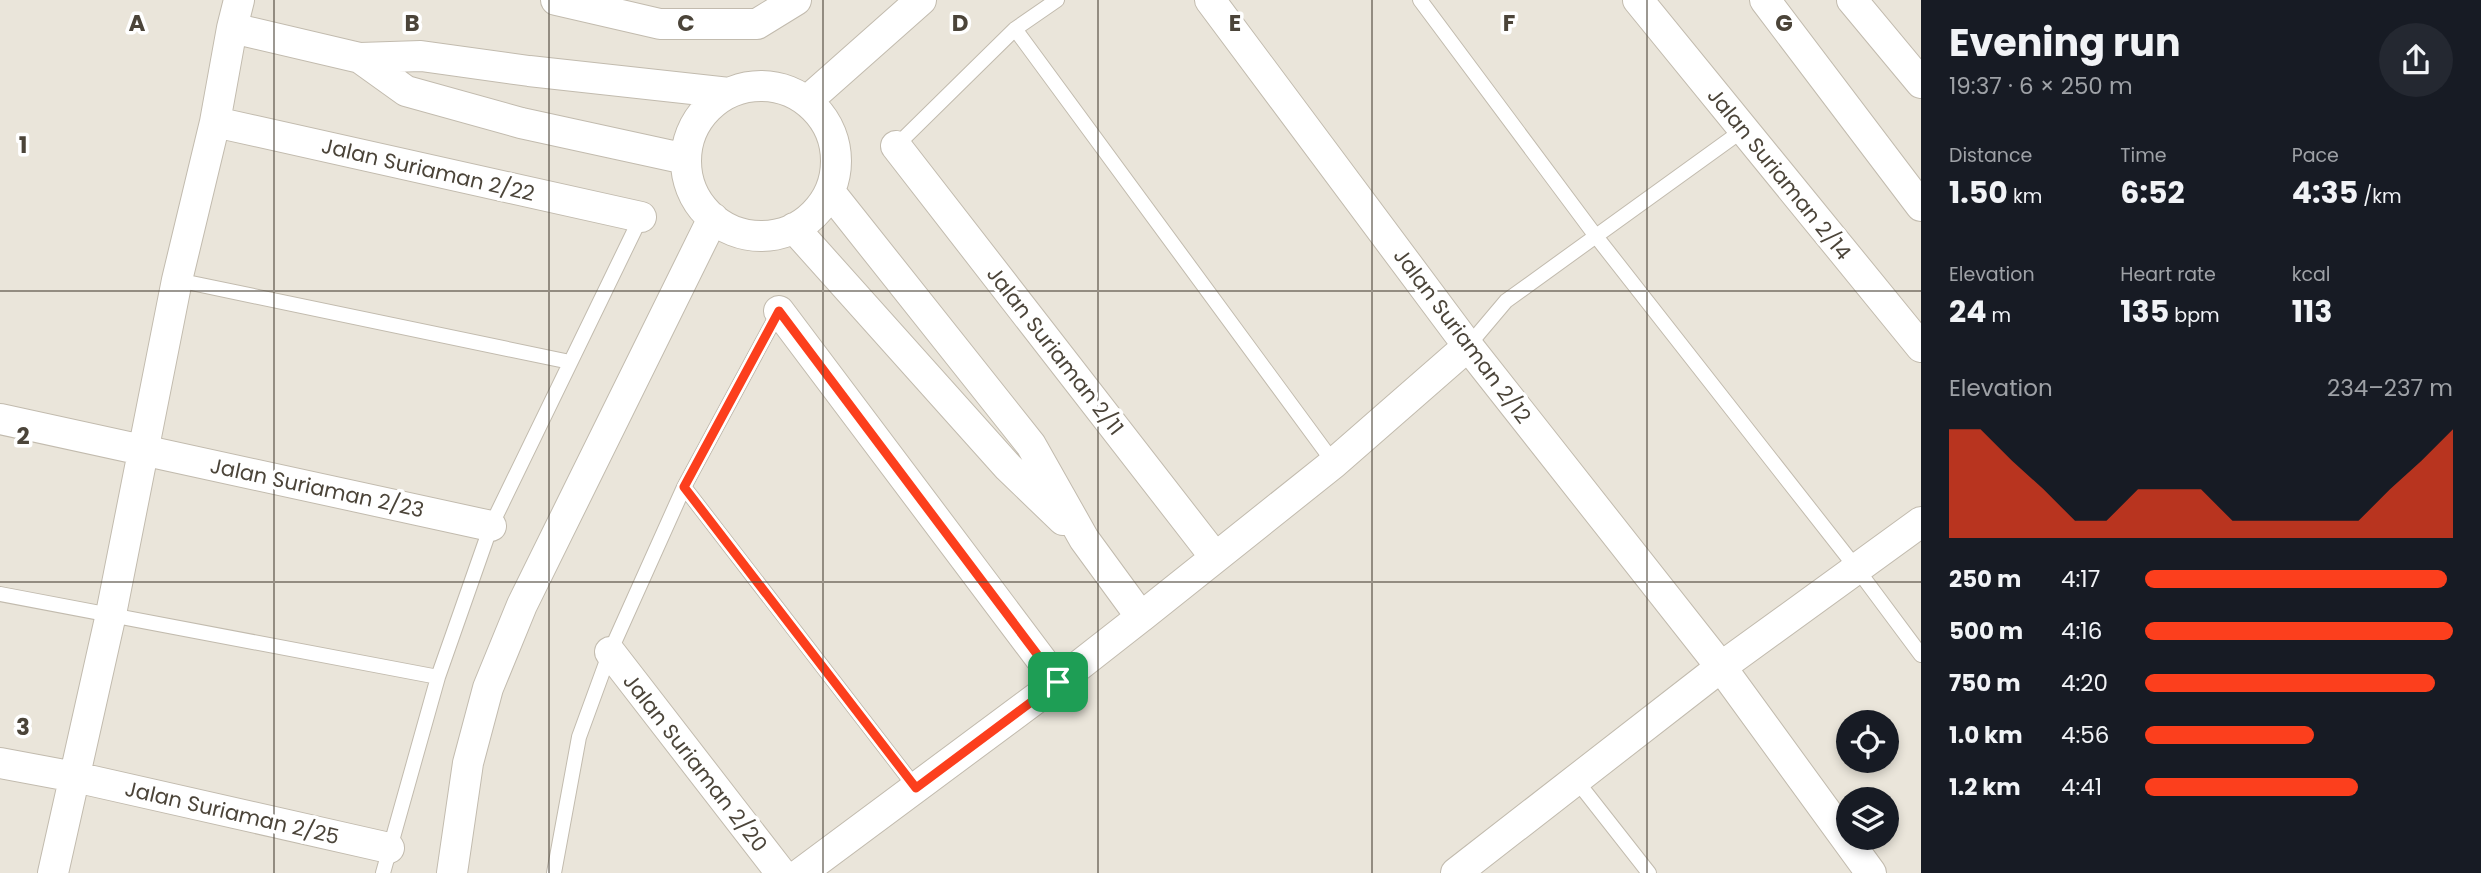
<!DOCTYPE html>
<meta charset="utf-8">
<style>
body{margin:0;font-family:Poppins,sans-serif;background:#242831;color:#f1f3f6;height:100vh;display:flex;flex-direction:column;font-size:26px;white-space:nowrap}
*{box-sizing:border-box;margin:0}
p{font-size:23px;color:#9ea1a6}
.icon{flex:none;width:38px;height:38px;fill:none;stroke:currentColor;stroke-width:2;stroke-linecap:round;stroke-linejoin:round}
.map{position:relative;flex:1;overflow:hidden}
.panel{display:flex;flex-direction:column;background:#171b24;width:560px}
.panel>*{flex:none}
.controls{position:absolute;left:1836px;top:710px;display:grid;gap:14px}
.controls a{display:grid;place-items:center;width:63px;height:63px;border-radius:50%;background:#171b24;box-shadow:0 4px 10px #0003;font-size:35px}
.pin{position:absolute;display:grid;place-items:center;width:60px;height:60px;color:#fff;margin:-30px;border-radius:14px;box-shadow:0 4px 10px #0006}
.round{display:grid;place-items:center;flex:none;width:74px;height:74px;border-radius:37px;background:#242831}
.summary{display:flex;align-items:center;justify-content:space-between;height:119px;padding:0 28px}
h1{font-size:38px;font-weight:700;line-height:52px}
.stats{display:grid;grid-template-columns:repeat(3,1fr);gap:10px;height:119px;padding:7px 28px}
.stats div{display:grid;align-content:center}
.stats b{font-size:30px;font-weight:700}
.stats small{font-size:19px;font-weight:400}
.stats p{font-size:19px}
.chart{height:196px;padding:14px 28px}
.chart p{display:flex;justify-content:space-between}
.chart svg{width:100%;height:126px;margin-top:7px;fill:#fc3f1d;opacity:.7}
ul{padding:0 28px;list-style:none;font-size:23px}
li{display:grid;grid-template-columns:112px 84px 1fr;align-items:center;height:52px}
li i{height:18px;border-radius:9px;background:#fc3f1d}
main{display:flex;flex:1;min-height:0}
.map>svg:first-child{display:block}
.residential{fill:#eae5da;fill-rule:evenodd}
.lines{fill:none;stroke-linecap:round;stroke-linejoin:round}
.lane-casing{stroke:#c2bbae;stroke-width:16}
.street-casing{stroke:#c2bbae;stroke-width:32}
.lane{stroke:#fff;stroke-width:14}
.street{stroke:#fff;stroke-width:30}
.route-casing{stroke:#fff;stroke-width:14}
.route{stroke:#fc3f1d;stroke-width:9}
.grid{fill:none;stroke:#4b4439;stroke-width:2;stroke-opacity:0.55}
.labels{text-anchor:middle;stroke-width:7;stroke-linejoin:round;paint-order:stroke}
.street-label{font-size:21px;fill:#4b4439;stroke:#fff}
.grid-label{font-size:23px;text-anchor:middle;font-weight:bold;fill:#4b4439;stroke:#fff;stroke-width:7;stroke-linejoin:round;paint-order:stroke}
</style>
<main>
<div class="map">
<svg width="1921" height="873" viewBox="0 0 1921 873">
<rect width="100%" height="100%" fill="#f6f3ec"/>
<path class="residential" d="M0 0H1921V873H0ZM1848 723H1886V761H1848ZM1848 800H1886V838H1848Z"/>
<g class="lines">
<g class="lane-casing">
<path id="lane" d="M1420 0 1595 235 1857 569 1921 655
M1015 29 1334 463
M896 146 1015 29 1057 0
M177 280 570 362
M1468 346 1506 301 1743 130
M684 487 916 788
M0 594 438 677
M1576 780 1649 873
M383 873 438 677 491 526 641 217
M554 873 579 737 610 652 684 487 779 311"/>
</g>
<g class="street-casing">
<path id="street" d="M239 0 232 28 360 58 421 56 529 71 729 93
M556 0 660 24H757L796 0
M1210 0 1468 346 1721 667 1871 873
M1638 0 1921 347
M1765 0 1921 206
M1852 0 1921 83
M360 58 406 91 521 123 686 159
M686 161a75 75 0 1 1 150 0a75 75 0 1 1-150 0Z
M807 101 921 0
M215 122 641 217
M896 146 1215 557
M830 192 1031 445 1084 539 1141 617 1334 463 1468 346
M794 228 1008 467 1063 520
M779 311 1058 682
M0 419 491 526
M610 652 781 873
M0 763 75 777 389 848
M53 873 111 614 177 280 215 122 232 28
M452 873 468 763 488 688 522 605 713 218
M801 873 1058 682 1141 617
M1456 873 1721 667 1921 522"/>
</g>
<use href="#lane" class="lane"/>
<use href="#street" class="street"/>
</g>
<g class="lines">
<g class="route-casing">
<path id="route" d="M779 311 1058 682 916 788 684 487Z"/>
</g>
<use href="#route" class="route"/>
</g>
<path class="grid" d="M274 0V873M549 0V873M823 0V873M1098 0V873M1372 0V873M1647 0V873M0 291H1921M0 582H1921"/>
<g class="labels">
<g class="street-label">
<text transform="translate(428 170) rotate(13)" y="7">Jalan Suriaman 2/22</text>
<text transform="translate(1779 174) rotate(51)" y="7">Jalan Suriaman 2/14</text>
<text transform="translate(1462 336) rotate(53)" y="7">Jalan Suriaman 2/12</text>
<text transform="translate(1055 351) rotate(52)" y="7">Jalan Suriaman 2/11</text>
<text transform="translate(317 488) rotate(12)" y="7">Jalan Suriaman 2/23</text>
<text transform="translate(695 763) rotate(52)" y="7">Jalan Suriaman 2/20</text>
<text transform="translate(232 813) rotate(13)" y="7">Jalan Suriaman 2/25</text>
</g>
</g>
<g class="grid-label">
<text x="137" y="31">A</text>
<text x="412" y="31">B</text>
<text x="686" y="31">C</text>
<text x="960" y="31">D</text>
<text x="1235" y="31">E</text>
<text x="1509" y="31">F</text>
<text x="1784" y="31">G</text>
<text x="23" y="153">1</text>
<text x="23" y="444">2</text>
<text x="23" y="735">3</text>
</g>
</svg>
<div class="controls">
<a><svg class="icon" aria-label="locate" viewBox="0 0 24 24"><circle cx="12" cy="12" r="6"/><path d="M12 2v4M12 18v4M2 12h4M18 12h4"/></svg></a>
<a><svg class="icon" aria-label="layers" viewBox="0 0 24 24"><path d="M12 4l9 5-9 5-9-5zM3 14l9 5 9-5"/></svg></a>
</div>
<div class="pin" style="left:1058px;top:682px;background:#1e9e55"><svg class="icon" aria-label="arrive" viewBox="0 0 24 24"><path d="M6 21V4h12l-3 4 3 4H6"/></svg></div>
</div>
<section class="panel">
<div class="summary"><div><h1>Evening run</h1><p>19:37 · 6 × 250 m</p></div><a class="round"><svg class="icon" aria-label="share" viewBox="0 0 24 24"><path d="M12 15V3M7 8l5-5 5 5M5 13v7h14v-7"/></svg></a></div>
<div class="stats">
<div><p>Distance</p><b>1.50<small> km</small></b></div>
<div><p>Time</p><b>6:52</b></div>
<div><p>Pace</p><b>4:35<small> /km</small></b></div>
</div>
<div class="stats">
<div><p>Elevation</p><b>24<small> m</small></b></div>
<div><p>Heart rate</p><b>135<small> bpm</small></b></div>
<div><p>kcal</p><b>113</b></div>
</div>
<div class="chart"><p><span>Elevation</span>234–237 m</p>
<svg viewBox="0 0 160 44" preserveAspectRatio="none"><path d="M0 44V6L10 6L20 17L30 27L40 38L50 38L60 27L70 27L80 27L90 38L100 38L110 38L120 38L130 38L140 27L150 17L160 6V44z"/></svg>
</div>
<ul>
<li><b>250 m</b>4:17<i style="width:98%"></i></li>
<li><b>500 m</b>4:16<i style="width:100%"></i></li>
<li><b>750 m</b>4:20<i style="width:94%"></i></li>
<li><b>1.0 km</b>4:56<i style="width:55%"></i></li>
<li><b>1.2 km</b>4:41<i style="width:69%"></i></li>
</ul>
</section>
</main>
